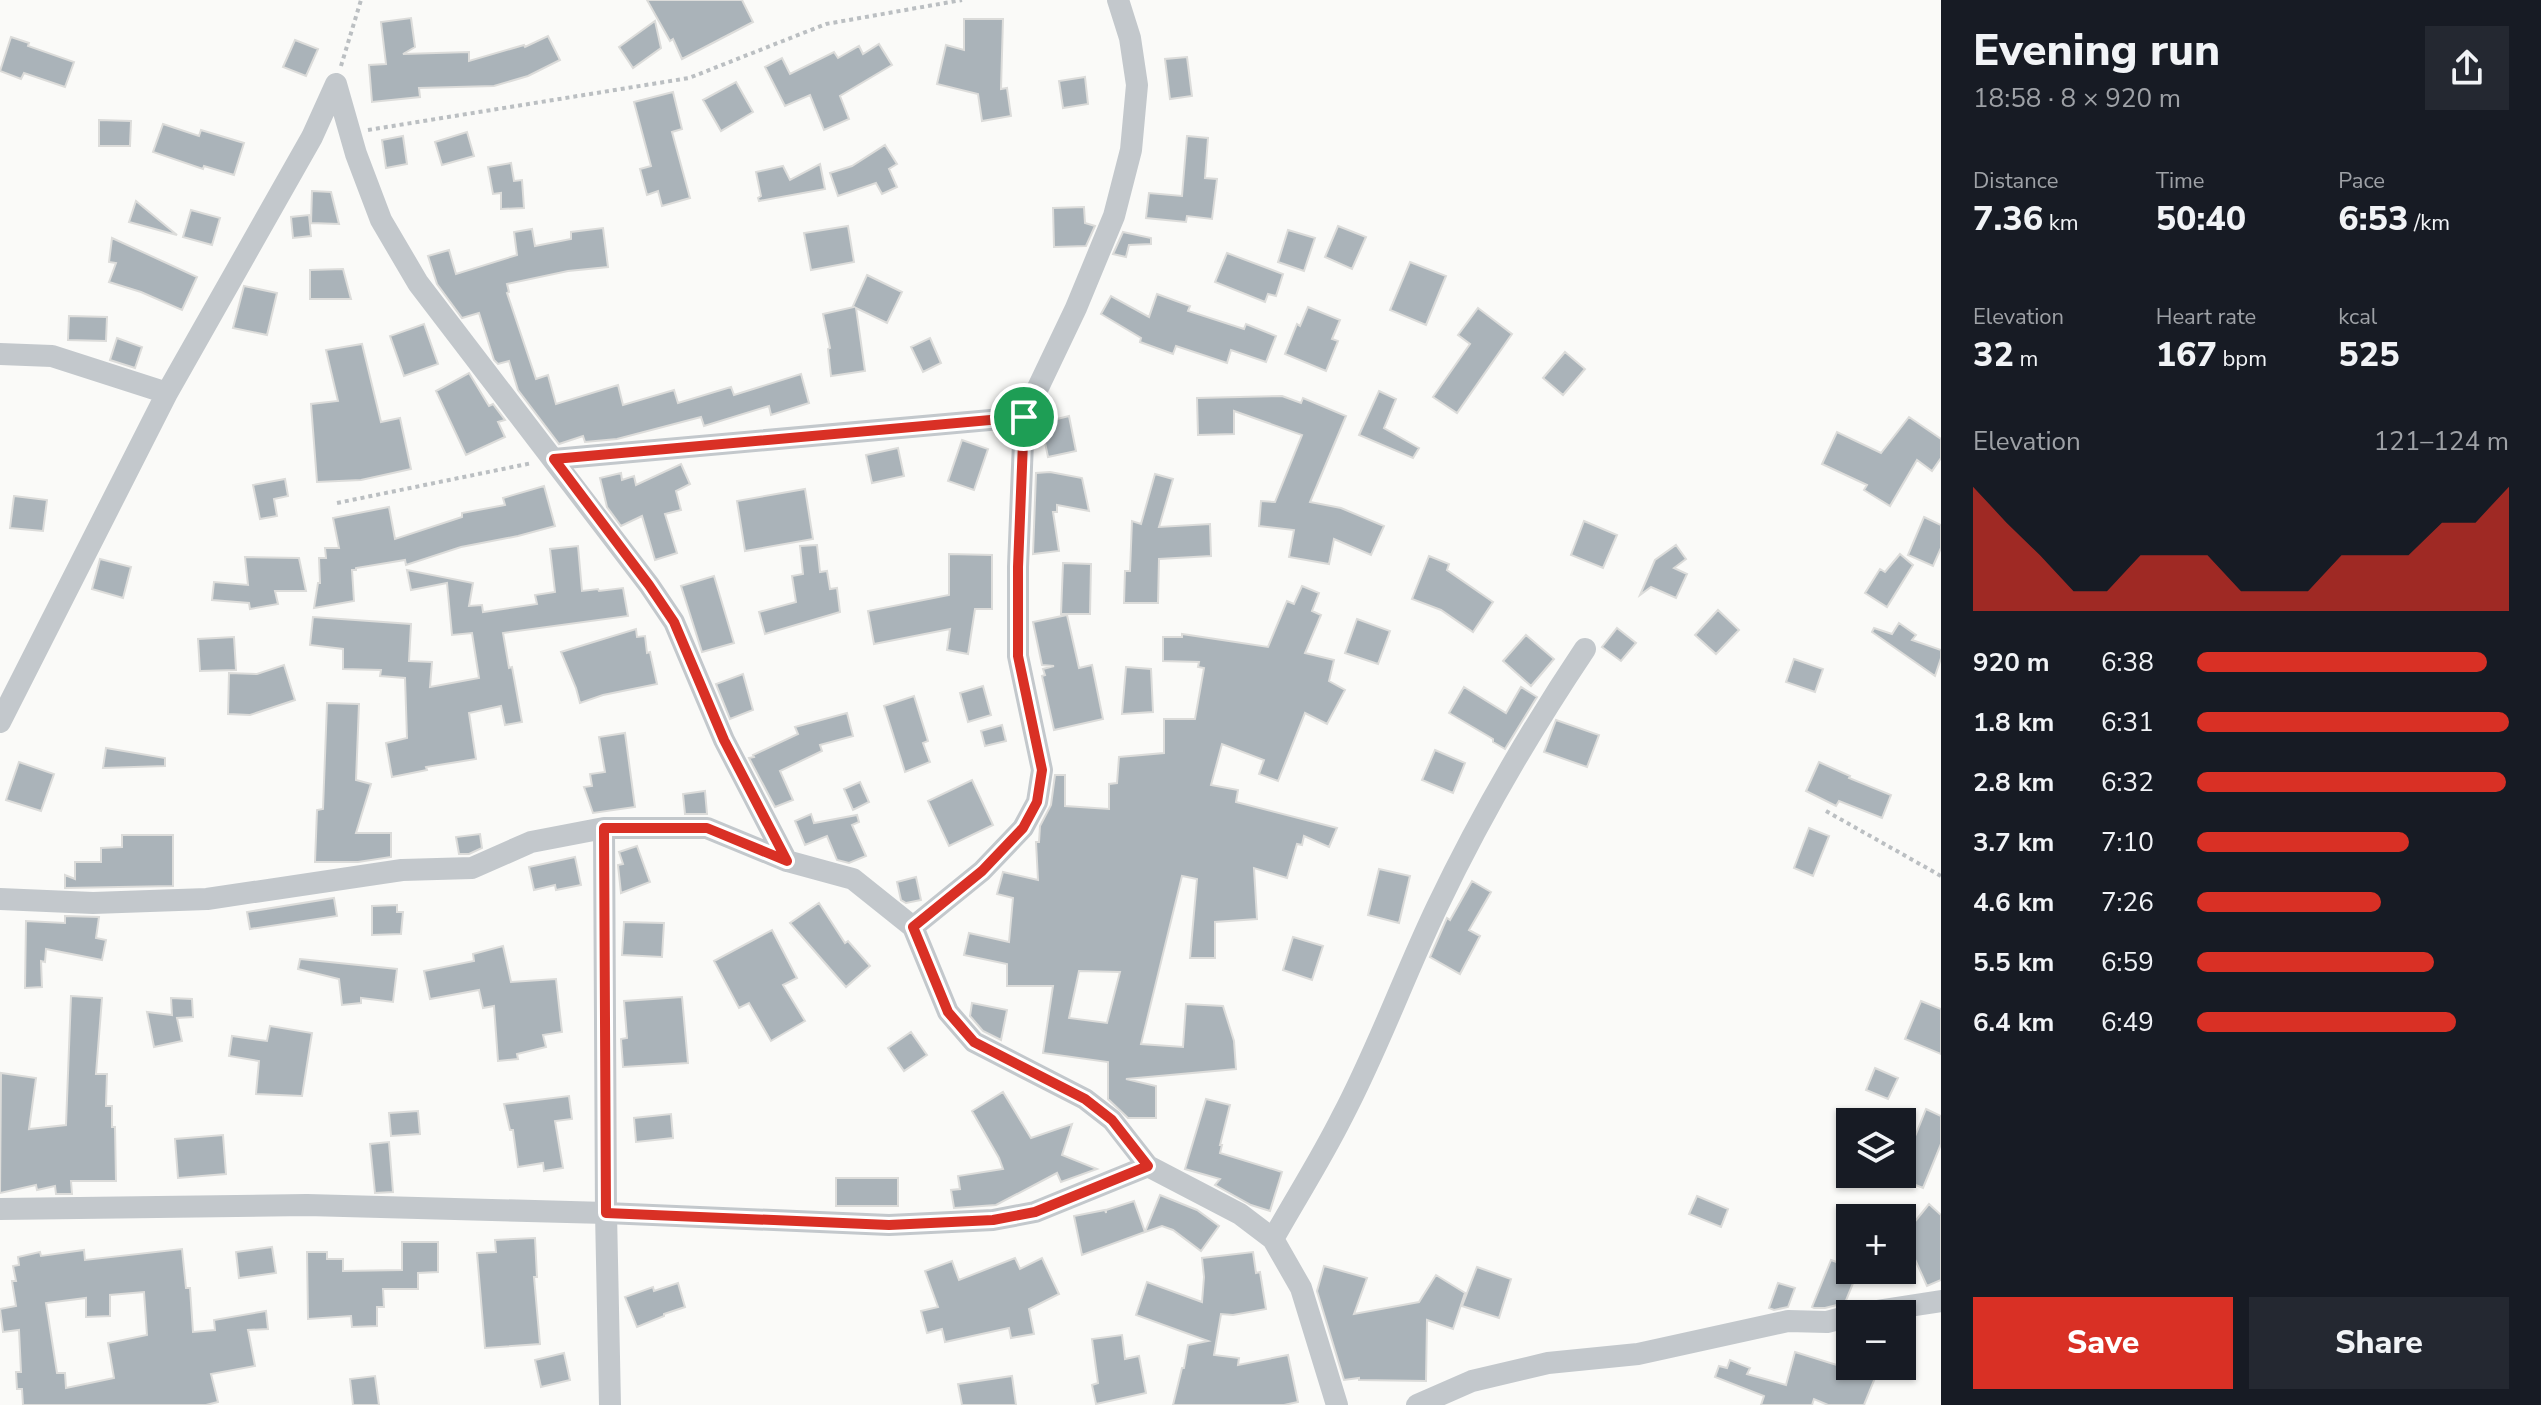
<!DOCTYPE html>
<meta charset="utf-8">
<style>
body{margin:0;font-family:"Nunito Sans",sans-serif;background:#242831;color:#f1f3f6;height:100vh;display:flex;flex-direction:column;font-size:30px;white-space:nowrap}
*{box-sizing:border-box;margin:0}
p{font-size:26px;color:#9ea1a6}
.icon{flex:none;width:44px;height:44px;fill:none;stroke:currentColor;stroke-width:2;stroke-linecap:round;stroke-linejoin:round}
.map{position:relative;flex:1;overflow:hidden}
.sheet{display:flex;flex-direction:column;background:#171b24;width:600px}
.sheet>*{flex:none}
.controls{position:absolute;left:1836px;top:1108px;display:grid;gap:16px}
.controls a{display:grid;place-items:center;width:80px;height:80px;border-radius:0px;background:#171b24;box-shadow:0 2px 6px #0004;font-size:40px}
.pin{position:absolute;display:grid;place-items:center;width:68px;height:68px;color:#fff;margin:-34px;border:4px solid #fff;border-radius:50%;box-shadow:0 2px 8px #0007}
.round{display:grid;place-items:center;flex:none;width:84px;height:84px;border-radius:0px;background:#242831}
.overview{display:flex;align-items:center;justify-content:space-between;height:136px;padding:0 32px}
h1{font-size:44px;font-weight:800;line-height:60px}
.stats{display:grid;grid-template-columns:repeat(3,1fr);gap:12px;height:136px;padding:8px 32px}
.stats div{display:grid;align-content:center}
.stats b{font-size:34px;font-weight:800}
.stats small{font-size:22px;font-weight:400}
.stats p{font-size:22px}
.chart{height:224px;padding:16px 32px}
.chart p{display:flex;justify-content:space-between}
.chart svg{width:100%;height:144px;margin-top:8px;fill:#d93025;opacity:.7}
.button{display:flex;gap:16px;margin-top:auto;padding:16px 32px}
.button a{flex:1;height:92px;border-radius:0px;background:#d93025;color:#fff;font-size:32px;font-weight:800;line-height:92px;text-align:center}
.button a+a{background:#242831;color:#f1f3f6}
ul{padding:0 32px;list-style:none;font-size:26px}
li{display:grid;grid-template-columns:128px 96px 1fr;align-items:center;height:60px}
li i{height:20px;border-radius:10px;background:#d93025}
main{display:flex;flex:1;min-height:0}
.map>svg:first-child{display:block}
.building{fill:#aab3b9;stroke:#dcdcda;stroke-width:2;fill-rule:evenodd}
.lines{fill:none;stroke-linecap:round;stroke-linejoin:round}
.path{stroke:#bbbfc2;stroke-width:4;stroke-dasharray:4 4;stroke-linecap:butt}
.minor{stroke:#c3c8cc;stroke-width:22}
.route-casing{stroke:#fff;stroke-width:16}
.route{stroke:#d93025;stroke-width:10}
</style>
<main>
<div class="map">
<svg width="1941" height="1405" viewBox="0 0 1941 1405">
<rect width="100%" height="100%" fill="#fafaf8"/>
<path class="building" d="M647 0H742L753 22 682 59 673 39 670 41Z
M411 18 415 47 403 54 469 52V61L524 45 525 47 548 36 560 60 528 76 494 86 419 88 420 97 372 102 369 65 386 64 381 22Z
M964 19H1003L1001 89 1007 88 1011 116 982 121 978 94 937 84 946 45 964 50Z
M655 21 661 48 633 68 619 47Z
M11 37 29 43 28 46 74 62 65 87 24 73 21 79 0 71Z
M295 40 318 49 306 76 283 67Z
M879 44 892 65 840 96 849 119 824 130 810 95 785 106 765 67 782 58 790 74 834 52 838 58 859 46 863 54Z
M1187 57 1192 96 1170 99 1165 59Z
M1085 77 1088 104 1063 108 1059 81Z
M736 82 753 112 721 131 703 100Z
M673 92 682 129 672 132 690 198 662 206 658 191 647 195 640 169 651 166 634 102Z
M99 120 131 121 130 146H99Z
M163 124 199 136 201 130 244 143 234 175 204 166 203 169 153 152Z
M467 132 474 156 442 165 435 142Z
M403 136 407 164 386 168 382 140Z
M1187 136 1208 138 1205 178 1217 179 1212 219 1187 216 1186 222 1146 218 1149 193 1182 196Z
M885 145 897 164 889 169 897 187 882 194 876 183 838 196 830 173 852 166Z
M511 163 514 181 522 180 524 208 501 209V193L493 194 488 167Z
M820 164 825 189 759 201 758 198 761 196 756 172 783 166 790 180Z
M312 191 331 192 339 224 311 223Z
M136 201 177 235 129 222Z
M1084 207 1085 223 1095 226 1086 246 1054 247 1053 208Z
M191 210 220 218 212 245 183 237Z
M309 215 311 236 293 238 291 217Z
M848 226 854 262 811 270 804 233Z
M1338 226 1366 237 1352 269 1325 257Z
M603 228 608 267 568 271 507 284 509 292 507 293 536 379 548 375 556 404 618 385 623 405 674 390 678 403 731 387 734 395 801 374 809 403 771 415 769 406 704 426 701 417 617 439 585 442 583 436 559 444 518 390 509 361 498 364 494 360 479 313 462 318 437 284 428 256 449 250 456 274 517 255 514 232 532 229 535 246 571 239V232Z
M1288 230 1315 238 1304 271 1278 262Z
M1123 232 1151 238V244L1129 245 1126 257 1113 254Z
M112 238 197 277 182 310 141 292 109 282 116 263 109 262Z
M1227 253 1283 274 1276 296 1268 294 1265 302 1215 282Z
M1410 262 1446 276 1426 325 1390 310Z
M343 269 351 299H310V270Z
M867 275 902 292 887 323 856 308 865 371 831 376 828 349 830 348 823 314 854 307 853 306Z
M244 286 277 293 267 335 233 328Z
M1157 294 1190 306 1188 311 1244 329 1246 324 1276 336 1266 362 1231 350 1227 363 1176 346 1173 354 1140 342 1141 338 1101 314 1111 296 1149 317Z
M1308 307 1340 320 1332 339 1338 341 1326 371 1285 354 1297 324 1300 326Z
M1478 308 1512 334 1457 413 1433 397 1470 344 1458 335Z
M69 316 107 317 106 341 68 340Z
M424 324 438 364 404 376 390 336Z
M117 338 142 347 135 368 110 360Z
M930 338 941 363 923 372 911 347Z
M362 344 381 422 400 418 411 469 361 480 317 482 311 404 338 401 326 350Z
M1565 352 1585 369 1563 395 1543 378Z
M469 373 489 406 493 404 505 420 498 422 505 437 466 455 436 391Z
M1379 391 1396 399 1384 428 1419 448 1413 458 1359 435Z
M1282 396 1301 403 1303 398 1346 416 1310 502 1341 508 1384 526 1371 555 1334 539 1329 564 1289 557 1294 530 1259 526 1261 501 1275 502 1302 435 1234 411V434L1198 435 1197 398Z
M1069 416 1076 451 1048 457 1041 423Z
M1909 417 1941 439V458L1932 471 1917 460 1890 506 1864 490 1867 485 1822 464 1837 432 1881 453Z
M962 440 988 449 974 490 948 481Z
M898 448 904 476 872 483 866 455Z
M681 464 690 484 676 491 681 510 665 514 677 553 655 560 642 516 621 526 607 507 600 478 621 473 622 480 634 476 636 485Z
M1050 472 1082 478 1089 511 1057 505V512H1053L1059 551 1033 554 1036 473Z
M1155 474 1173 479 1159 527 1210 524 1211 556 1159 559 1158 603H1124L1125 571H1130L1132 521 1141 524Z
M285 479 288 496 274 499 277 516 260 519 253 485Z
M544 486 555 526 518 536 461 547 406 565 405 560 356 568V570H352L354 601 314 608 318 583H320L319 558H326L325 548H339L333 518 389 507 395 539 462 517V513L505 505 503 498Z
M805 489 813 539 745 551 737 501Z
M14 496 47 500 43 531 10 528Z
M1924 517 1941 525V548L1933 566 1908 555Z
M1584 521 1617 535 1603 568 1571 555Z
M817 545 820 572 827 571 830 589 837 588 840 612 765 634 759 612 796 602 792 576 803 574 800 546Z
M1676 545 1686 559 1674 568 1687 574 1676 598 1651 587 1640 595 1655 560Z
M578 546 582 591 598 589 599 591 623 588 628 616 503 633 509 668 512 667 522 722 505 725 501 706 469 713 476 759 426 767 427 770 392 777 386 743 407 738 405 678 380 676 381 670 343 669V649L310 645 313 617 411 624 409 661 432 662 430 687 479 678 472 633 452 635 447 583 411 590 407 570 473 583 469 606 482 605 483 612 537 604 535 595 555 592 550 549Z
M949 554 992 555V609H975L968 654 947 650 950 629 874 644 868 611 949 595Z
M1900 554 1913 565 1887 607 1865 593 1880 569 1885 572Z
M1429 556 1449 564 1447 570 1493 602 1473 632 1441 610 1412 599Z
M245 557 299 558 306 591H275L278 604 250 609 249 603 212 600 214 582 248 585Z
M100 559 131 567 123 598 92 589Z
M1063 563 1091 564 1090 614H1061Z
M714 576 734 643 702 652 681 586Z
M1302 586 1319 593 1312 611 1321 615 1305 653 1334 660 1329 681 1345 690 1327 724 1305 713 1278 781 1259 774 1264 760 1222 744 1211 785 1238 790 1236 802 1337 828 1329 847 1304 836 1302 845 1297 844 1287 878 1254 868 1257 919 1215 922V958H1190L1197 879 1182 876 1141 1044 1183 1047 1186 1004 1223 1006 1234 1041 1236 1069 1126 1079 1156 1086V1118H1128L1108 1099V1062L1043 1053 1053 986H1007V964L964 955 969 933 1009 942 1013 898 997 894 1003 872 1038 880 1036 842H1039L1040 826 1051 805 1055 775H1065V806L1109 809V784L1117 783 1119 757 1164 753V719H1195L1204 668 1198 667 1199 662 1163 661V637H1182V634L1268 647 1287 601 1294 604ZM1079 971 1120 972 1107 1023 1069 1018Z
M1718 610 1739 630 1716 654 1695 635Z
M1067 615 1079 668 1092 665 1103 719 1054 730 1042 676 1045 675 1043 669 1054 666 1042 665 1033 622Z
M1357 619 1390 631 1378 664 1345 653Z
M1899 623 1916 635 1912 640 1941 650V658L1935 676 1872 632 1874 628 1892 634Z
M1617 628 1636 643 1621 661 1602 647Z
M636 629 637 637 645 636 647 653 650 652 657 684 603 695 580 703 576 688 561 652Z
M1526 635 1554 659 1531 686 1503 661Z
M234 637 236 670 200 671 198 639Z
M1794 659 1823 669 1815 692 1786 682Z
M284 665 295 700 250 715 228 714 229 673 257 674Z
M1126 667 1151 669 1153 712 1122 714Z
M743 674 753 710 730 719 716 684Z
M983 686 991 715 968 722 960 693Z
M1464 687 1506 713 1521 687 1537 697 1505 749 1493 742V739L1449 713Z
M914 696 928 741 923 743 930 762 905 772 884 706Z
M327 703 359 704 356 780 371 784 356 833H391V857L358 862H315L317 810 323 809Z
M847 713 853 736 820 745 822 751 780 771 793 800 775 807 749 758 754 757 753 755 798 734 795 727Z
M1556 720 1599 735 1587 767 1544 752Z
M1002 725 1006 741 985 746 981 731Z
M625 733 635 807 593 813 584 787 592 786 590 774 605 772 599 737Z
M106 748 165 758V766L103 768Z
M1435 750 1465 763 1453 793 1422 780Z
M19 762 54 774 41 811 6 800Z
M1819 762 1850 776 1849 778 1891 795 1882 818 1839 801 1836 806 1806 791Z
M972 780 993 825 949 846 928 801Z
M860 782 869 802 853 810 844 789Z
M705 791 707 814H685L683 794Z
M811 814 814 823 857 815 859 822 852 825 866 856 849 863 837 860 827 836 805 845 795 821Z
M1809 828 1829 836 1813 876 1794 868Z
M480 834 482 848 469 854H459L456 837Z
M122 835H173V886L65 888V875L75 879V862H101V848L122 847Z
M637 846 650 882 621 893 618 865 623 864 619 852Z
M575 857 581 885 556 890 555 885 534 890 529 867Z
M1379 869 1410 876 1399 923 1368 915Z
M916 877 921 900 906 903 901 900 897 882Z
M1472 881 1491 892 1469 930 1480 936 1460 974 1430 957 1447 918 1450 920Z
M334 898 337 916 250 929 247 912Z
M819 903 845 943 848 941 870 966 846 987 790 923Z
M397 905V912H403L401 934 372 935V906Z
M65 916 99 917 96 938 106 940 102 960 46 949 45 962 41 961 42 987 25 988 26 921 65 923Z
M624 922 664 923 662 957 622 955Z
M772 930 797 978 783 985 805 1021 771 1041 749 1003 739 1008 714 961Z
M1293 937 1323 946 1312 980 1283 970Z
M503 946 511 982 556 979 562 1032 543 1035 546 1047 517 1054 518 1059 498 1061 494 1006 483 1008 479 990 430 999 424 971 474 961 473 954Z
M300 959 397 969 393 1002 361 998V1003L342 1005 339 979 298 969Z
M71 996 102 998 96 1074H107L106 1106H112V1127H115L116 1181H71L72 1194H56L55 1186 37 1190 36 1185 0 1193 1 1073 36 1078 29 1129 66 1125Z
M682 997 688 1063 623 1067 621 1039 627 1038 624 1001Z
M171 998 192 999 193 1017 177 1018 182 1041 154 1047 147 1012 172 1015Z
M1921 1001 1941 1009V1054L1905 1039Z
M972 1003 1007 1010 1001 1040 983 1031 970 1016Z
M270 1026 312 1033 302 1096 256 1094 259 1061 229 1056 232 1036 267 1041Z
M911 1032 927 1055 904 1071 888 1048Z
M1875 1068 1898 1078 1888 1099 1866 1090Z
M1003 1092 1031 1138 1072 1124 1062 1155 1097 1169 1061 1182 1057 1173 996 1205 954 1208 951 1190 960 1189 958 1176 1003 1169 999 1158 972 1111Z
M569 1096 572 1119 555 1121 563 1168 544 1171 543 1163 518 1167 513 1130H510L504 1104Z
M1206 1099 1230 1105 1220 1145H1222L1220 1153 1282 1172 1270 1211 1251 1205 1215 1185 1220 1179 1185 1169Z
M1926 1109 1941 1116V1144L1923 1188 1898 1178 1902 1174V1169Z
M418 1111 420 1134 391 1136 389 1113Z
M671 1114 673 1138 636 1142 634 1118Z
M223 1135 226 1174 178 1178 175 1139Z
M389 1142 393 1192 375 1193 370 1144Z
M836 1178H898V1206H836Z
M1160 1195 1197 1210 1219 1226 1201 1251 1173 1230 1162 1226 1145 1232Z
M1697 1196 1728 1209 1721 1227 1689 1214Z
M1134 1201 1145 1232 1082 1255 1074 1216 1105 1210 1106 1213V1210Z
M1929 1204 1941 1215V1280L1927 1286 1904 1235Z
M535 1238 537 1277H534L540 1344 485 1348 477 1253 496 1252 495 1240Z
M402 1242H438V1272L418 1273V1289H383L384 1307H377V1326L352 1327 351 1316 308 1319 307 1252H327V1259H343V1271L402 1270Z
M272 1247 276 1273 239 1278 236 1252Z
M182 1249 186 1288H190L193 1332 215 1330 214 1320 266 1311 268 1329 248 1330 255 1366 211 1374 218 1402 206 1405H23L22 1389H17L16 1372H21L19 1330 3 1332 0 1309 16 1306 12 1281H16L13 1266 19 1265 18 1257 40 1252 41 1256 84 1250 85 1260ZM144 1292 147 1335 108 1343 114 1378 66 1388 65 1373H57L46 1303 86 1298V1317L110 1316V1295Z
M1253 1252 1256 1273 1260 1272 1266 1309 1233 1315 1221 1314 1214 1355 1239 1358 1238 1365 1288 1355 1298 1402 1284 1405H1173L1182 1368H1184L1188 1345 1208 1341 1136 1315 1147 1282 1202 1302 1204 1277 1202 1258Z
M1015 1258 1020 1269 1042 1258 1059 1294 1029 1309 1034 1334 1011 1338 1009 1328 945 1342 942 1329 927 1333 921 1311 938 1307 925 1271 952 1261 959 1280Z
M1831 1260 1850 1267V1270L1858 1271 1845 1303 1825 1308H1814L1812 1307Z
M1324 1266 1367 1278 1354 1314 1419 1302 1436 1275 1465 1293 1453 1329 1427 1320 1426 1381 1359 1380V1378L1344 1380 1317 1291Z
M1477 1267 1511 1279 1499 1318 1462 1306Z
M678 1283 685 1307 664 1314V1316L637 1327 625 1297 653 1287 654 1291Z
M1778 1283 1795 1288 1788 1307 1774 1310 1769 1308Z
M1122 1335 1125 1359 1139 1356 1146 1393 1096 1404 1092 1385 1098 1383 1092 1339Z
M1795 1352 1840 1366 1843 1359 1850 1362V1366H1859L1877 1373 1864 1405H1828L1814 1399 1812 1405H1761L1764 1396 1715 1377 1719 1366 1727 1368 1730 1360 1750 1368 1747 1374 1786 1385Z
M564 1353 570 1380 541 1387 535 1360Z
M375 1376 379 1405H353L350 1379Z
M1012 1376 1016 1405H962L958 1384Z"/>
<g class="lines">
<path class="path" d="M341 66 361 0
M368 130 689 78 826 24 962 0
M337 503 532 463
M1826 811 1941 876"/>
<path class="minor" d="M336 84 356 154 381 220 418 283 649 585 674 622 724 740 787 861
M0 354 52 356 167 393
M554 459 1024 417
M0 722 167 393 312 137 336 84
M604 828 606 1213 610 1405
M0 899 93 903 207 899 402 870 472 868 531 842 604 828H707L787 861 853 879 913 927 948 1012 974 1042 1085 1099 1112 1120 1148 1166 1240 1214 1273 1239 1301 1288 1337 1405
M913 927 982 871 1023 828 1037 802 1042 770 1018 656V567L1024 417 1076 308 1114 216 1131 150 1137 85 1130 38 1118 0
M0 1209 307 1205 606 1213 889 1225 993 1220 1035 1212 1148 1166
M1273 1239C1296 1198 1321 1159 1342 1117 1378 1049 1404 976 1437 907 1480 817 1530 731 1585 649
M1857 1314 1941 1301
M1417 1405 1472 1381 1548 1363 1638 1354 1788 1321 1827 1322 1850 1316"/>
</g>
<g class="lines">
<g class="route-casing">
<path id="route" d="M1024 417 1018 567V656L1042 770 1037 802 1023 828 982 871 913 927 948 1012 974 1042 1085 1099 1112 1120 1148 1166 1035 1212 993 1220 889 1225 606 1213 604 828H707L787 861 724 740 674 622 649 585 554 459Z"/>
</g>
<use href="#route" class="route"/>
</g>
</svg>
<div class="controls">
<a><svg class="icon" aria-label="layers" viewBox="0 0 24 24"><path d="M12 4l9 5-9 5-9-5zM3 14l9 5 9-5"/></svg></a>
<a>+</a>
<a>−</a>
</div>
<div class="pin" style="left:1024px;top:417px;background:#1e9e55"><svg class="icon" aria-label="arrive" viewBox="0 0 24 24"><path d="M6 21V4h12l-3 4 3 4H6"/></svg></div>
</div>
<section class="sheet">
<div class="overview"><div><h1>Evening run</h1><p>18:58 · 8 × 920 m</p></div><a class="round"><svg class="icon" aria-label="share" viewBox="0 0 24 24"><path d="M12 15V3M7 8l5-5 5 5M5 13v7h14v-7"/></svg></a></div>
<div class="stats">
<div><p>Distance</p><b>7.36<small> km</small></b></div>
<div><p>Time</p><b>50:40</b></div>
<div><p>Pace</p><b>6:53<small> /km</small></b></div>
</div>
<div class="stats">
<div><p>Elevation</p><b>32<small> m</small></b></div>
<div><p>Heart rate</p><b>167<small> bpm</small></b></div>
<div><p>kcal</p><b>525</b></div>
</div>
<div class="chart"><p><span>Elevation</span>121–124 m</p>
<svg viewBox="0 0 160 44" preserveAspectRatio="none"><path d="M0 44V6L10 17L20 27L30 38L40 38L50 27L60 27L70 27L80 38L90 38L100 38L110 27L120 27L130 27L140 17L150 17L160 6V44z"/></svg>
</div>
<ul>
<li><b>920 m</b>6:38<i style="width:93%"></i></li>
<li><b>1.8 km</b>6:31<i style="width:100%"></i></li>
<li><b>2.8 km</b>6:32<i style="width:99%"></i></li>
<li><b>3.7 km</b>7:10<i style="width:68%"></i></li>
<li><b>4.6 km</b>7:26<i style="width:59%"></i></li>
<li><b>5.5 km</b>6:59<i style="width:76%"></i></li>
<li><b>6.4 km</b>6:49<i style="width:83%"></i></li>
</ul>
<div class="button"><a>Save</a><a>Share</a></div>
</section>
</main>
